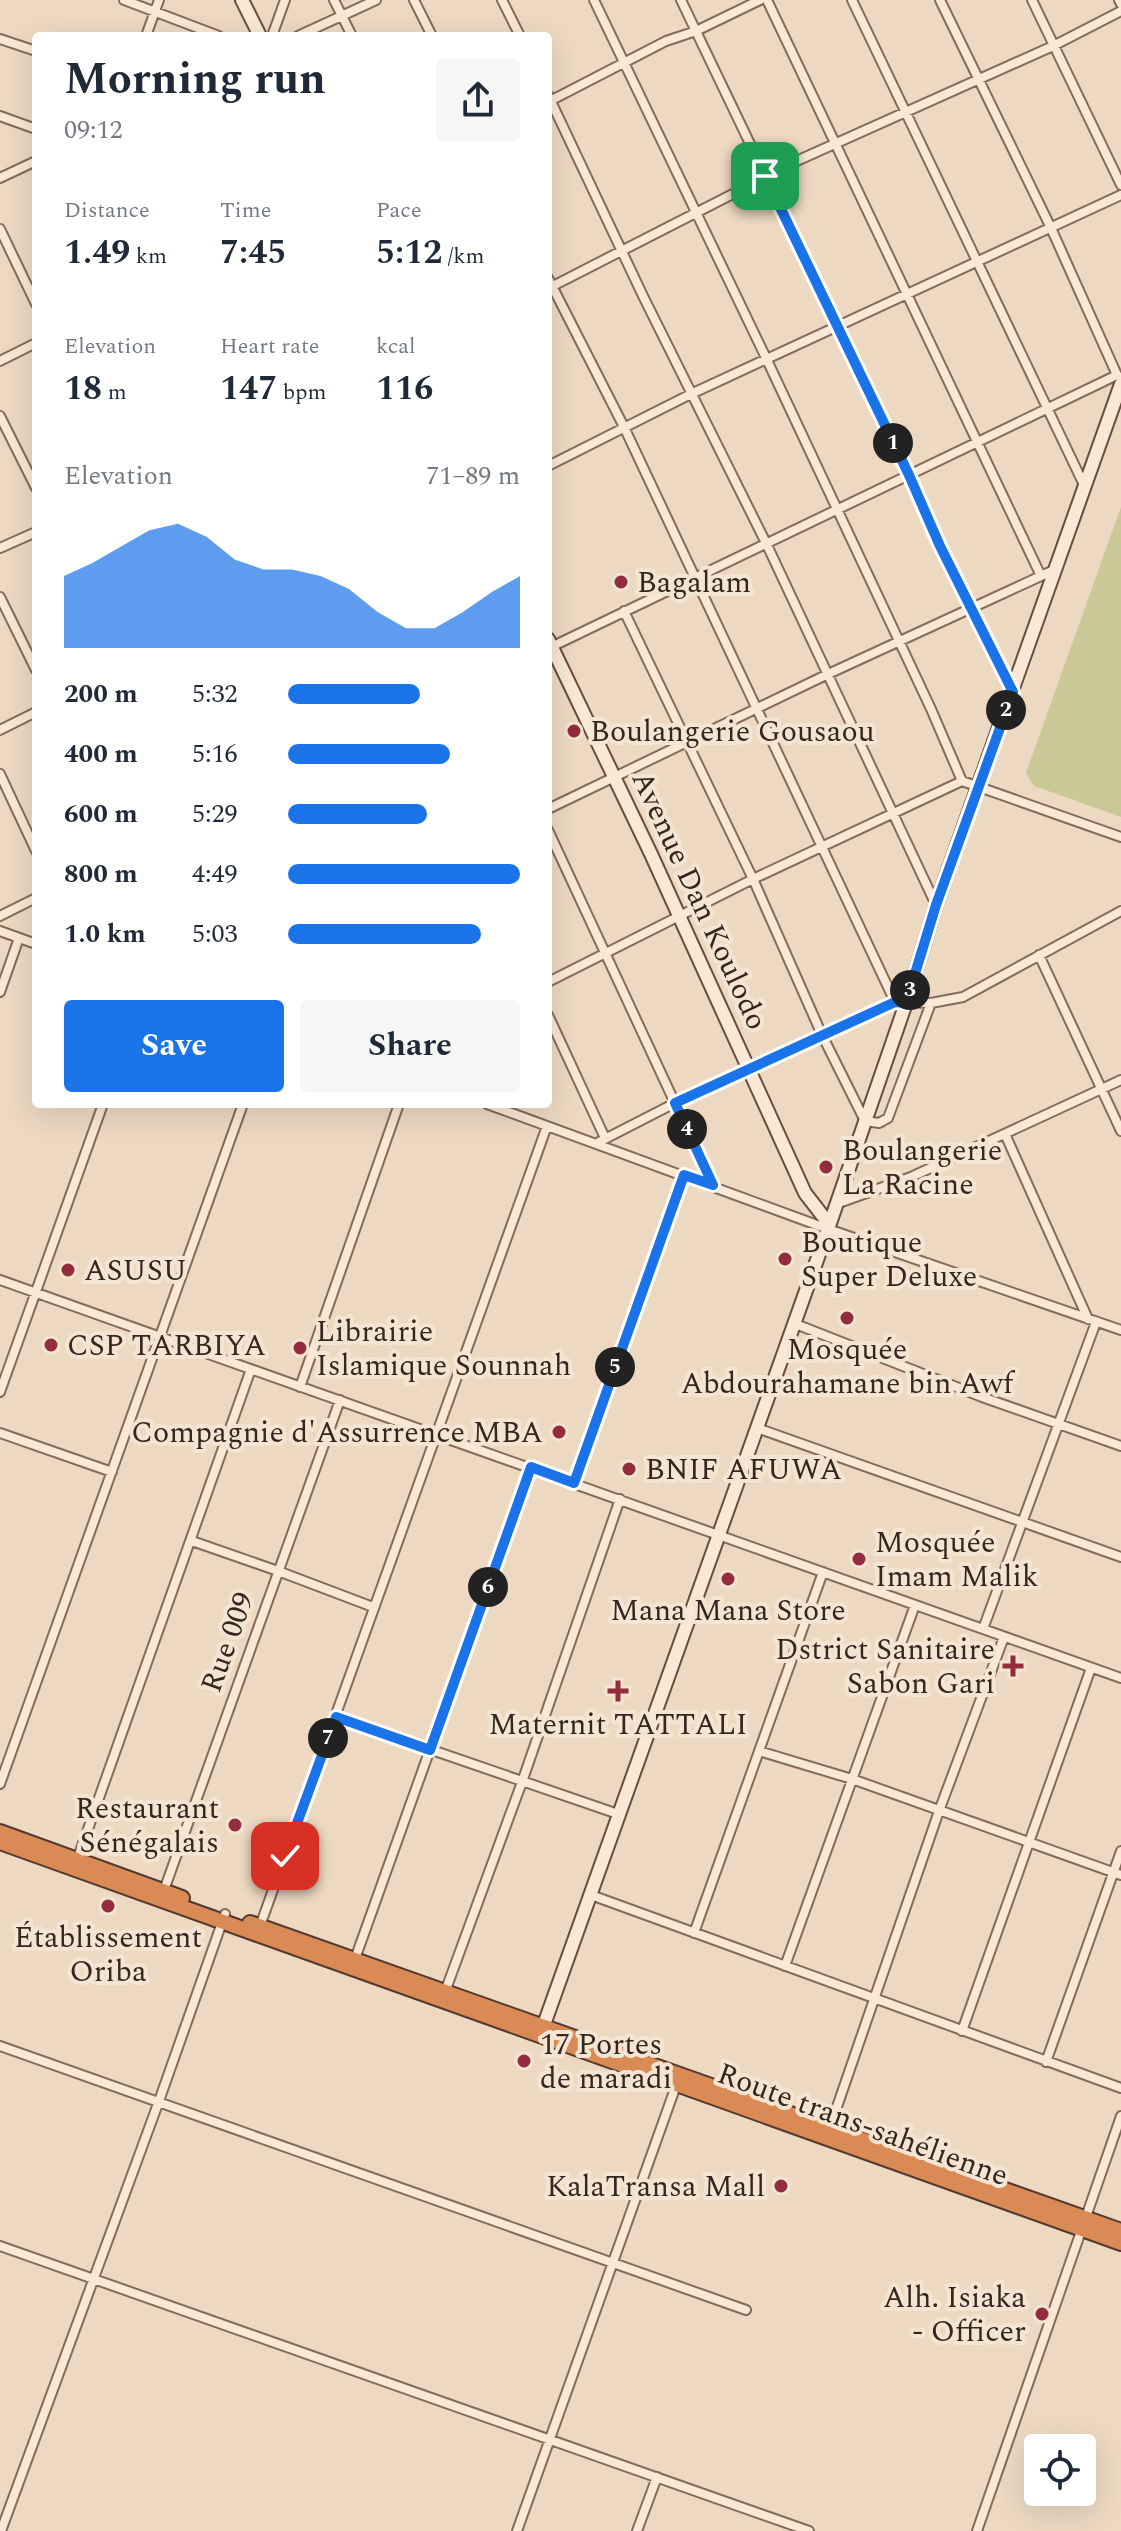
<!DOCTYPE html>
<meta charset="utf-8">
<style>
body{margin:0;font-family:Spectral,serif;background:#f6f6f7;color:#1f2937;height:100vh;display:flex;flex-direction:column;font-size:30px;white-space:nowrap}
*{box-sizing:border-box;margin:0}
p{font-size:26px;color:#747a83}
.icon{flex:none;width:44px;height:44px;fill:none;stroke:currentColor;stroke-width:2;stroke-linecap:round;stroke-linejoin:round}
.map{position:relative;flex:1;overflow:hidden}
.details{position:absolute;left:32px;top:32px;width:520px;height:1076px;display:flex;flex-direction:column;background:#fff;border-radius:8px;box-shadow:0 8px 32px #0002}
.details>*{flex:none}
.buttons{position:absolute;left:1024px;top:2434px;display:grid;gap:16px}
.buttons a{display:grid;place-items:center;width:72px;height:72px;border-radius:8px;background:#fff;box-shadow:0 8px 32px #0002;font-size:40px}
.pin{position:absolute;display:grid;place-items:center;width:68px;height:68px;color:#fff;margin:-34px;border-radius:16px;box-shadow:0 4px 12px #0006}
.km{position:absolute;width:40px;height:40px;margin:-20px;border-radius:50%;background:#222;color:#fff;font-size:22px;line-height:40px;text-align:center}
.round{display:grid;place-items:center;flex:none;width:84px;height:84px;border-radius:8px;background:#f6f6f7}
.summary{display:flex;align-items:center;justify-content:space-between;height:136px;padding:0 32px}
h1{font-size:44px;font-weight:700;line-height:60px}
.figures{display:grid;grid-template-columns:repeat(3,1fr);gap:12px;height:136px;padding:8px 32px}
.figures div{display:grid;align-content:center}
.figures b{font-size:34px;font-weight:700}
.figures small{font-size:22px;font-weight:400}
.figures p{font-size:22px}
.chart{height:224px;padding:16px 32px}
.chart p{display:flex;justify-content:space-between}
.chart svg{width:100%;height:144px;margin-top:8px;fill:#1a73e8;opacity:.7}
.cta{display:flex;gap:16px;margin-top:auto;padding:16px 32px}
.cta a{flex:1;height:92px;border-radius:8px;background:#1a73e8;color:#fff;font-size:32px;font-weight:700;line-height:92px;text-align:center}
.cta a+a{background:#f6f6f7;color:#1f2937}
ul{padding:0 32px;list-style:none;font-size:26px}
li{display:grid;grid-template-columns:128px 96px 1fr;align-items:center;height:60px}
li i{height:20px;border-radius:10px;background:#1a73e8}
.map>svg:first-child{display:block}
.pitch{fill:#cac897}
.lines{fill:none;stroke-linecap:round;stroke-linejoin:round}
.street-casing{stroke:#866a5a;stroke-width:12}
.secondary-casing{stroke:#684c3d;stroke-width:16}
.highway-casing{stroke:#543a2e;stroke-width:18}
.street{stroke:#f8e8d5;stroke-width:8}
.secondary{stroke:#f8e8d5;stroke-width:12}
.highway{stroke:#da8a55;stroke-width:14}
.route-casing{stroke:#fff;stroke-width:16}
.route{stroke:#1a73e8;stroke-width:10}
.poi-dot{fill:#932c3d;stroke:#f4e5d2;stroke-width:3}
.labels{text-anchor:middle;stroke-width:8;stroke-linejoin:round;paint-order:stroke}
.poi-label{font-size:30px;fill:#36261e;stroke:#f4e5d2;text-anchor:start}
.street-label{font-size:30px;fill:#36261e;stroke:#f4e5d2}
</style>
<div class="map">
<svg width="1121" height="2531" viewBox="0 0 1121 2531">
<rect width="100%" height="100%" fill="#edd9c2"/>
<path class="pitch" d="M1121 507V817L1034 786 1026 773Z"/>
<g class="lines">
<g class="street-casing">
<path id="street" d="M124 0 219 36
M334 0 352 36
M414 0 432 36
M502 0 520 36
M594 0 767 360 931 709 962 781
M681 0 909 475 940 546 1013 692
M767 0 1041 576
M852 0 1084 485
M940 0 1051 228 1117 375 1120 377
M1032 0 1121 185
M1119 0 1121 4
M146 36 159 0
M272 36 285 0
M298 36 376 0
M0 39 36 51
M548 95 643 296 767 545 936 905
M548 102 666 41 696 31 760 0
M0 116 36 129
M0 178 36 161
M0 229 36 304
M548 278 624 427 895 1002 931 1003 963 997 1121 911
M549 288 801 159 1053 46 1121 11
M0 361 36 343
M0 416 36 488
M548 466 691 394 1121 195
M0 548 36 532
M0 597 36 670
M624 611 753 879 822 1035 865 1121 879 1123 888 1118 931 1003
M549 648 1117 375
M0 730 36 712
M0 774 36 851
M548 809 826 675 1054 570
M548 830 713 1185
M0 916 36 898
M0 931 36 944
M1039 955 1121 1131
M548 982 753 879 962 781 1121 837
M0 992 19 938
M548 1015 605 1138
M487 1104 828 1229 1121 1330
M1005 1134 1088 1319
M597 1143 675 1103 895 1002
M836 1204 911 1177 1121 1080
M0 1280 1121 1678
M793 1323 982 1397 1121 1446
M300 1387 399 1104
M0 1392 103 1104
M757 1428 1121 1557
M0 1433 112 1472
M574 1483 684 1175
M192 1541 278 1571 373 1607
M983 1629 1096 1322
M336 1717 618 1814
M759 1751 852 1779 1121 1875
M0 1784 243 1104
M77 1860 251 1369
M163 1893 340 1400
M591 1895 1121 2088
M260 1926 547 1126
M694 1933 823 1572
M355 1959 531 1467
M785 1966 915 1605
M445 1992 522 1782 620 1499
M962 2031 1091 1668
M0 2046 746 2310
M1046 2062 1121 1851
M829 2130 939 1811 1004 1637
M0 2246 809 2531
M1 2531 159 2101 225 1914
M517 2531 677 2083
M637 2531 657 2477
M977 2531 1121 2116"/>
</g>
<g class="secondary-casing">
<path id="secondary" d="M242 0 260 36
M548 639 651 854 805 1193 829 1224
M541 2033 828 1229 906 1003 936 905 1121 384"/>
</g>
<g class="highway-casing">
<path id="highway" d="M0 1832 182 1898
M0 1842 1121 2243
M250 1923 1121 2231"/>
</g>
<use href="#street" class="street"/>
<use href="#secondary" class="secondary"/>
<use href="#highway" class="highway"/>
</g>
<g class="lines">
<g class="route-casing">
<path id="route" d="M285 1856 336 1717 430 1750 531 1467 574 1483 684 1175 713 1185 675 1103 895 1002 906 1003 936 905 1013 692 940 546 909 475 765 176"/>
</g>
<use href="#route" class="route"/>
</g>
<g class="poi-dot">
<circle cx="621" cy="582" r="8"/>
<circle cx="574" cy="731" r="8"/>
<circle cx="826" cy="1167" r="8"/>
<circle cx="785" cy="1259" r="8"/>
<circle cx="68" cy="1270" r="8"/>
<circle cx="847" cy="1318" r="8"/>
<circle cx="51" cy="1345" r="8"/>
<circle cx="300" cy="1348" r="8"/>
<circle cx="559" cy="1432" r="8"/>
<circle cx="629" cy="1469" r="8"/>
<circle cx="859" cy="1559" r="8"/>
<circle cx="728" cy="1579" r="8"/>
<path d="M1009 1654h8v8h8v8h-8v8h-8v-8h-8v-8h8z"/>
<path d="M614 1679h8v8h8v8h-8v8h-8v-8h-8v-8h8z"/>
<circle cx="235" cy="1825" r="8"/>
<circle cx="108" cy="1906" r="8"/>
<circle cx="524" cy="2061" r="8"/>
<circle cx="781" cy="2186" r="8"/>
<circle cx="1042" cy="2314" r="8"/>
</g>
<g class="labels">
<g class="poi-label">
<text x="637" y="592">Bagalam</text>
<text x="590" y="741">Boulangerie Gousaou</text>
<text x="842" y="1160">Boulangerie<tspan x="842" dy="34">La Racine</tspan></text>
<text x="801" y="1252">Boutique<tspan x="801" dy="34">Super Deluxe</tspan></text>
<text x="84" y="1280">ASUSU</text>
<text x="316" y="1341">Librairie<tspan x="316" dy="34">Islamique Sounnah</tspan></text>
<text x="67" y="1355">CSP TARBIYA</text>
<text x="847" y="1359" text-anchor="middle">Mosquée<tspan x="847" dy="34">Abdourahamane bin Awf</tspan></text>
<text x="543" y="1442" text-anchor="end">Compagnie d'Assurrence MBA</text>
<text x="645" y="1479">BNIF AFUWA</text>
<text x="875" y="1552">Mosquée<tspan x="875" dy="34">Imam Malik</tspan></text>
<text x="728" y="1620" text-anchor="middle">Mana Mana Store</text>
<text x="995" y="1659" text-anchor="end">Dstrict Sanitaire<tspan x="995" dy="34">Sabon Gari</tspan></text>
<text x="618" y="1734" text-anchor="middle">Maternit TATTALI</text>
<text x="219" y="1818" text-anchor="end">Restaurant<tspan x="219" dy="34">Sénégalais</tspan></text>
<text x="108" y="1947" text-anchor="middle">Établissement<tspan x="108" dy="34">Oriba</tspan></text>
<text x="540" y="2054">17 Portes<tspan x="540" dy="34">de maradi</tspan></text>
<text x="765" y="2196" text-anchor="end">KalaTransa Mall</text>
<text x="1026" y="2307" text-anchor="end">Alh. Isiaka<tspan x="1026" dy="34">- Officer</tspan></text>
</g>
<g class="street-label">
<text transform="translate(700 900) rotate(65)" y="10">Avenue Dan Koulodo</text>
<text transform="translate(227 1642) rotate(-70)" y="10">Rue 009</text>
<text transform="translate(863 2124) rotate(20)" y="10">Route trans-sahélienne</text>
</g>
</g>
</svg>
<div class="buttons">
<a><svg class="icon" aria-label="locate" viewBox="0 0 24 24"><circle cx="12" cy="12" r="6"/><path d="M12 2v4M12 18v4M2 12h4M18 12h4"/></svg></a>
</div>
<div class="pin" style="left:765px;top:176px;background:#1e9e55"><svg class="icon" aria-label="arrive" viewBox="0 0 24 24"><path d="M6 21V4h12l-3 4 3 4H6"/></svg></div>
<div class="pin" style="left:285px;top:1856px;background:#d93025"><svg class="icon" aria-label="check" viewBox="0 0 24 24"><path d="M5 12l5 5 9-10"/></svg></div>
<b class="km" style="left:893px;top:443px">1</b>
<b class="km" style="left:1006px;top:710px">2</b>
<b class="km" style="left:910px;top:990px">3</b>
<b class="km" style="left:687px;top:1129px">4</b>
<b class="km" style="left:615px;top:1367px">5</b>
<b class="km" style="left:488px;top:1587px">6</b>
<b class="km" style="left:328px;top:1738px">7</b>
<section class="details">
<div class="summary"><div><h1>Morning run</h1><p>09:12</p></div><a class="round"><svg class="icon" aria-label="share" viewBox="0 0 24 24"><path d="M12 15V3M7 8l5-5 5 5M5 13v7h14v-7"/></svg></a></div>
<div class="figures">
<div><p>Distance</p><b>1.49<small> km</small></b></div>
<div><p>Time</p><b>7:45</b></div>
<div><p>Pace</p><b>5:12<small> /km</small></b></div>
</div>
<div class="figures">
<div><p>Elevation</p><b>18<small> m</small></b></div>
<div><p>Heart rate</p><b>147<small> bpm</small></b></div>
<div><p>kcal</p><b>116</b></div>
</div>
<div class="chart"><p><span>Elevation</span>71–89 m</p>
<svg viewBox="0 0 160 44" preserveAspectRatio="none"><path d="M0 44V22L10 18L20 13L30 8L40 6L50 10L60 17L70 20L80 20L90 22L100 26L110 33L120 38L130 38L140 33L150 27L160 22V44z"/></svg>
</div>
<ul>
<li><b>200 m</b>5:32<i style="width:57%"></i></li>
<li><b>400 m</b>5:16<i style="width:70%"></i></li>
<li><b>600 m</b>5:29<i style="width:60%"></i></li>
<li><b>800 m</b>4:49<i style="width:100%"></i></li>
<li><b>1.0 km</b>5:03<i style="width:83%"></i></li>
</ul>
<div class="cta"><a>Save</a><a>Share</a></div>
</section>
</div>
